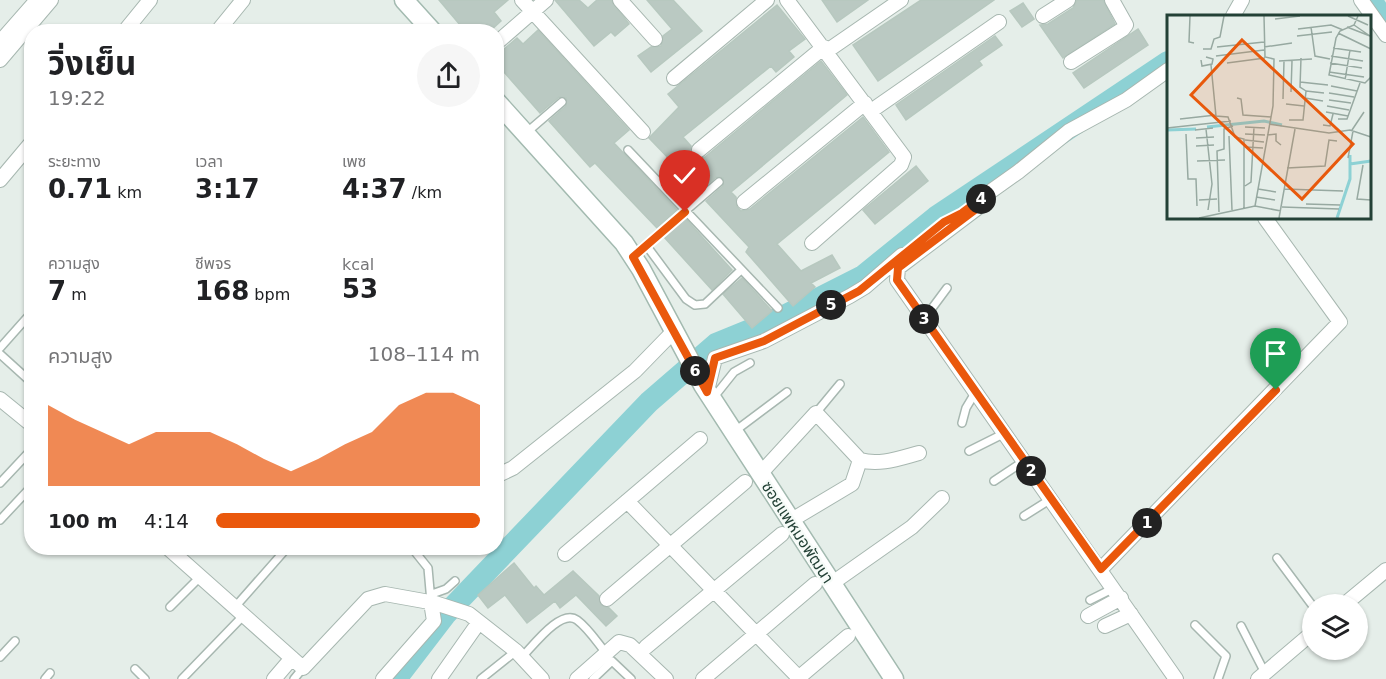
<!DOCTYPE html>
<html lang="th">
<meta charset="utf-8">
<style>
body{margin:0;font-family:"DejaVu Sans","Noto Sans Thai",sans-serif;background:#f6f6f6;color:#202124;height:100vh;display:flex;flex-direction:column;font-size:22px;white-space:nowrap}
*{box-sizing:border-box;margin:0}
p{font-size:20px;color:#757577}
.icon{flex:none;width:33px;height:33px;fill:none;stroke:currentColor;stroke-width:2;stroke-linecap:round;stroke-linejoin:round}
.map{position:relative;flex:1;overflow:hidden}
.sheet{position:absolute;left:24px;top:24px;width:480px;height:531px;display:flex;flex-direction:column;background:#fff;border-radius:24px;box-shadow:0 2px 4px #0004}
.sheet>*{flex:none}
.tools{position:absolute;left:1302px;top:594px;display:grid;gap:12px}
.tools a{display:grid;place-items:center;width:66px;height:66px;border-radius:50%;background:#fff;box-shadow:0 2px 4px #0004;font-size:30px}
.pin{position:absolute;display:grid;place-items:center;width:51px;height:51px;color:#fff;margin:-62px -26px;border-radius:50% 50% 50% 0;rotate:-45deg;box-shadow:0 0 6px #0007}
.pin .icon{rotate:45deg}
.km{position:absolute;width:30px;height:30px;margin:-15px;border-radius:50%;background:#222;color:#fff;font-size:16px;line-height:30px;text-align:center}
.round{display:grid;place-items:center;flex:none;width:63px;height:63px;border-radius:32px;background:#f6f6f6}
.headline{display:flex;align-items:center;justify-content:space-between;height:102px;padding:0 24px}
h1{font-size:33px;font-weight:700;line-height:45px}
.stats{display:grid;grid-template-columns:repeat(3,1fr);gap:9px;height:102px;padding:6px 24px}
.stats div{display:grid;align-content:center}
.stats b{font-size:26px;font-weight:700}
.stats small{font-size:16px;font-weight:400}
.stats p{font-size:16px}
.chart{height:168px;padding:12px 24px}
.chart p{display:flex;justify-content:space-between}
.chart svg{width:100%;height:108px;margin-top:6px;fill:#ea580c;opacity:.7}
ul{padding:0 24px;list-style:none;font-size:20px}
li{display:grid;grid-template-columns:96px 72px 1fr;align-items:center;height:45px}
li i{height:15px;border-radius:8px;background:#ea580c}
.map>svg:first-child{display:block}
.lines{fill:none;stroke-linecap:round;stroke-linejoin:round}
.canal{stroke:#8dd1d4;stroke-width:14}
.river{stroke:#8dd1d4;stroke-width:22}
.building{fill:#bac9c2;stroke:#b7c8bf;stroke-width:1.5}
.lane-casing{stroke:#a7b7b0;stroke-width:10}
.street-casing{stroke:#a7b7b0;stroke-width:16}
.secondary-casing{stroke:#a3bab0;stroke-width:21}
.lane{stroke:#fff;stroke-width:7}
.street{stroke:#fff;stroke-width:14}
.secondary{stroke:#fff;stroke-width:18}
.route-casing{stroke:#fff;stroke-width:12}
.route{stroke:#ea580c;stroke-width:8}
.labels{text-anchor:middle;stroke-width:4.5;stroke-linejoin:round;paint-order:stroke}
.street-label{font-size:16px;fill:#234136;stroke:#f6fbf8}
.inset-river{fill:none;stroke:#8dd1d4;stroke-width:3}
.inset-road{fill:none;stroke:#97a9a1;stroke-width:1.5}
.view{fill:#e8590c;fill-opacity:0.15;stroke:#e8590c;stroke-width:3}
.inset-edge{fill:none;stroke:#234136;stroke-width:3}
</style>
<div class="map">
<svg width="1386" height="679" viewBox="0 0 1386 679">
<rect width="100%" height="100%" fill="#e5eee9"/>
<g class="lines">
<path class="canal" d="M1376 0 1386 16"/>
<path class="river" d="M396 679 445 615 649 402 716 344 782 317 863 276 936 217 1168 62"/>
</g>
<path class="building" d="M439 0H508L494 12 501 21 489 32H466Z
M555 0H579L588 8 597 0H611L629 24 615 36 611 32 594 46Z
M647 0H673L702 31 651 72 638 56 651 47 661 46 663 36 672 29Z
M822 0H868L837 22Z
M921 0H994L878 81 853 45Z
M1077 0H1103L1115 24 1063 58 1040 25 1048 24 1073 8Z
M1023 3 1034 19 1022 27 1010 11Z
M777 5 805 39 789 51 794 57 776 72 771 66 683 137 691 146 692 155 696 159 705 157 821 61 847 95 731 192 736 197 737 207 741 211 750 209 863 117 889 152 777 244 801 271 832 255 840 268 811 283 815 287 793 306 746 252 749 247 706 201 723 186V178L716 177 700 191 649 138 679 107 668 94Z
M1138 29 1148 45 1084 88 1073 73Z
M538 30 629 130 614 143 677 210 657 228 595 163 590 167 549 121 566 106V98L559 97 540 113 496 63V56L517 38 523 44Z
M995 36 1002 45 979 61 982 65 906 120 896 105Z
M916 166 928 181 875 224 863 210Z
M685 218 732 270 712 290 664 237Z
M742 278 772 311 752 328 723 294Z
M514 563 534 588 536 586 544 595 573 571 599 596 601 605 609 608 617 616 606 626 576 595 560 608 555 601 527 623 505 595 488 608 478 595Z"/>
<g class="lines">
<g class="lane-casing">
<path id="lane" d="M526 133 562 102
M628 150 778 308
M646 245 686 299 695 305 705 304 741 270
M634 255 719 182
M924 319 947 288
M0 348 32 312
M0 354 32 383
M714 397 734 372 750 363
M816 413 840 384
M962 423 966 408 975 393
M735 431 787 392
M969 451 1005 433
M994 481 1024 461
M0 483 32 449
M1024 516 1051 499
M0 520 32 486
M412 548 428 568 431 602
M1277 558 1312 605
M432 594 446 589 455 581
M1090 600 1114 588
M170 607 200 577
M235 607 287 548
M1195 625 1226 656 1218 679
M1241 626 1265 673
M0 657 15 641
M522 657C533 646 561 608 577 620 588 628 597 642 606 653
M135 669 145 679
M45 679 50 673
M182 679 244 615
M294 679 303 668
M481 679 516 651
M593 679 612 661 631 679"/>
</g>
<g class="street-casing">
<path id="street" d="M522 0 643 132
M620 0 655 39
M787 0 904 157 901 165 812 243
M1361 0 1386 35
M1043 16 1068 0
M1233 16 1242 0
M124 32 150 0
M217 32 243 0
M500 40 546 0
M0 42 37 0
M827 51 901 0
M0 60 51 0
M1071 62 1123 29 1126 25 1112 0
M674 78 767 0
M871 111 999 22
M699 150 824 47
M0 180 32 142
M986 195 984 203 898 268 897 280 1176 679
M980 199 1018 172 1069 131 1126 100 1168 70
M744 202 865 103
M707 391 715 358 764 341 850 296 865 287 902 255
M0 399 32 425
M760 474 816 413 860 460C879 466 900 458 919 453
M496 476 513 468 635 371 673 332
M627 501 800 679
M790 521 852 484 860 460
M168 548 303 668 368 599 385 594 435 603 469 614 516 651 542 679
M565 554 700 439
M1101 569 1340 322 1265 218
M831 584 912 527 942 498
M607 599 745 482
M1345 604 1386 570
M1088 616 1121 598
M1105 626 1131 614
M646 647 782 534
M274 679 292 658
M383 679 434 621 431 602
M439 679 479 622
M577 679 619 642 630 645 666 679
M703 679 815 584
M797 679 848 636
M1258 679 1312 633"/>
</g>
<g class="secondary-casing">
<path id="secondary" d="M404 0 433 32
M496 101 624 243 641 269 703 385 894 679"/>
</g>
<use href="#lane" class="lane"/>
<use href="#street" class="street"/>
<use href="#secondary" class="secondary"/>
</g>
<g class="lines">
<g class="route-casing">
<path id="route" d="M685 212 633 257 707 392 715 358 764 341 859 291 944 222 962 213 986 195 984 203 898 268 897 280 1101 569 1276 390"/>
</g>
<use href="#route" class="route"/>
</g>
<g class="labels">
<g class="street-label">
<text transform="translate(798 532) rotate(57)" y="6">ซอยแพหมอพัฒนา</text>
</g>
</g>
<g transform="translate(1167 15)">
<rect width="204" height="204" fill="#e5eee9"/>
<path class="inset-river" d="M40 112 97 106 115 110M0 115 29 114M183 149 204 146M170 203 183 164V140"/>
<path class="inset-road" d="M23 1 22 27 27 28M181 1 201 10M191 1 187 10 173 16 169 23 162 60 198 68 204 62M108 4 133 1M187 10 203 21M144 12 148 41 163 44M180 12 203 21M131 14 164 10 176 15M171 18 204 34M130 21 165 17M50 32 97 27M97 32 125 28M166 33 194 37M36 34H44L47 24 53 22 57 1M49 41 97 35M164 41 196 46M34 45 35 51 45 49 46 44 39 42M112 46 145 44M60 48 98 43M163 48 195 53M44 50 49 101 61 102 68 122 77 124V194M162 57 197 62M178 65 183 35M133 67 161 70M164 71 190 76M139 76 157 78M124 77 125 46M162 78 187 82M70 83 74 84 76 100 104 102M138 83 156 86M116 84 117 46M162 85 184 88M119 89 137 91M160 91 182 95M159 97 181 101M13 104 49 100M171 104H180L193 68M122 105H136L139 76 133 72 134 43M102 109 162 118 183 115 204 122M156 110 163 111 166 99M78 112 98 113M0 113 64 106M39 114 45 169 41 195M28 115 46 113M185 115 197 97M19 119 21 164H29L30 191M78 119 98 120M100 120 109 119V126L114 130M62 121 65 195M29 123 47 122M78 125 97 127M29 131 47 130M78 132 96 133M181 143 186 116M30 146 58 145M196 150 190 184 204 185M120 153 158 151 162 125 170 126M78 171 84 167 87 112M91 174 109 177M117 174 176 176M89 182 108 185M32 185 50 184M139 189 173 190M88 191 106 91 107 44 98 42 97 1M115 192 172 194M52 197 50 136 57 134V114L66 111M32 203 88 191 114 196M112 203 128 114"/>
<path class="view" d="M75 25 186 129 135 184 24 80Z"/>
<rect width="204" height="204" class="inset-edge"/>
</g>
</svg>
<div class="tools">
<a><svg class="icon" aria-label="layers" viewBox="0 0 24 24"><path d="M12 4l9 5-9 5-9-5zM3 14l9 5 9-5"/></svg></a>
</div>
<div class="pin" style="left:1276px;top:390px;background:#1e9e55"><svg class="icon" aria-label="arrive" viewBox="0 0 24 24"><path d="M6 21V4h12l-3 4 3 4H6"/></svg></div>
<div class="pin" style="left:685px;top:212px;background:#d93025"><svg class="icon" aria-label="check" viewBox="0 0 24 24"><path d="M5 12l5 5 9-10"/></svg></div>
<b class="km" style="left:1147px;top:523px">1</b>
<b class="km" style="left:1031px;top:471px">2</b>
<b class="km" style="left:924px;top:319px">3</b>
<b class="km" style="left:981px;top:199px">4</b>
<b class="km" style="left:831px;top:305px">5</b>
<b class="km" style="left:695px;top:371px">6</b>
<section class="sheet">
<div class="headline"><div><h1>วิ่งเย็น</h1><p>19:22</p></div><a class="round"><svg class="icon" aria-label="share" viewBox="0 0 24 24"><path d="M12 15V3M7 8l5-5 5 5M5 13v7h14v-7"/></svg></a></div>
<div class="stats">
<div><p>ระยะทาง</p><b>0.71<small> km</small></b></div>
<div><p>เวลา</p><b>3:17</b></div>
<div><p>เพซ</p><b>4:37<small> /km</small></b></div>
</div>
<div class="stats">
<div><p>ความสูง</p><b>7<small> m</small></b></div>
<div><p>ชีพจร</p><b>168<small> bpm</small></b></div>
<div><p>kcal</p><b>53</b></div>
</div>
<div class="chart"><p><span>ความสูง</span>108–114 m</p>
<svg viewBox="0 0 160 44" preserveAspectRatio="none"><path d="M0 44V11L10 17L20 22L30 27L40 22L50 22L60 22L70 27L80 33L90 38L100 33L110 27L120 22L130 11L140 6L150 6L160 11V44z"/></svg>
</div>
<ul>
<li><b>100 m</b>4:14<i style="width:100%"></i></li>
</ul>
</section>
</div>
